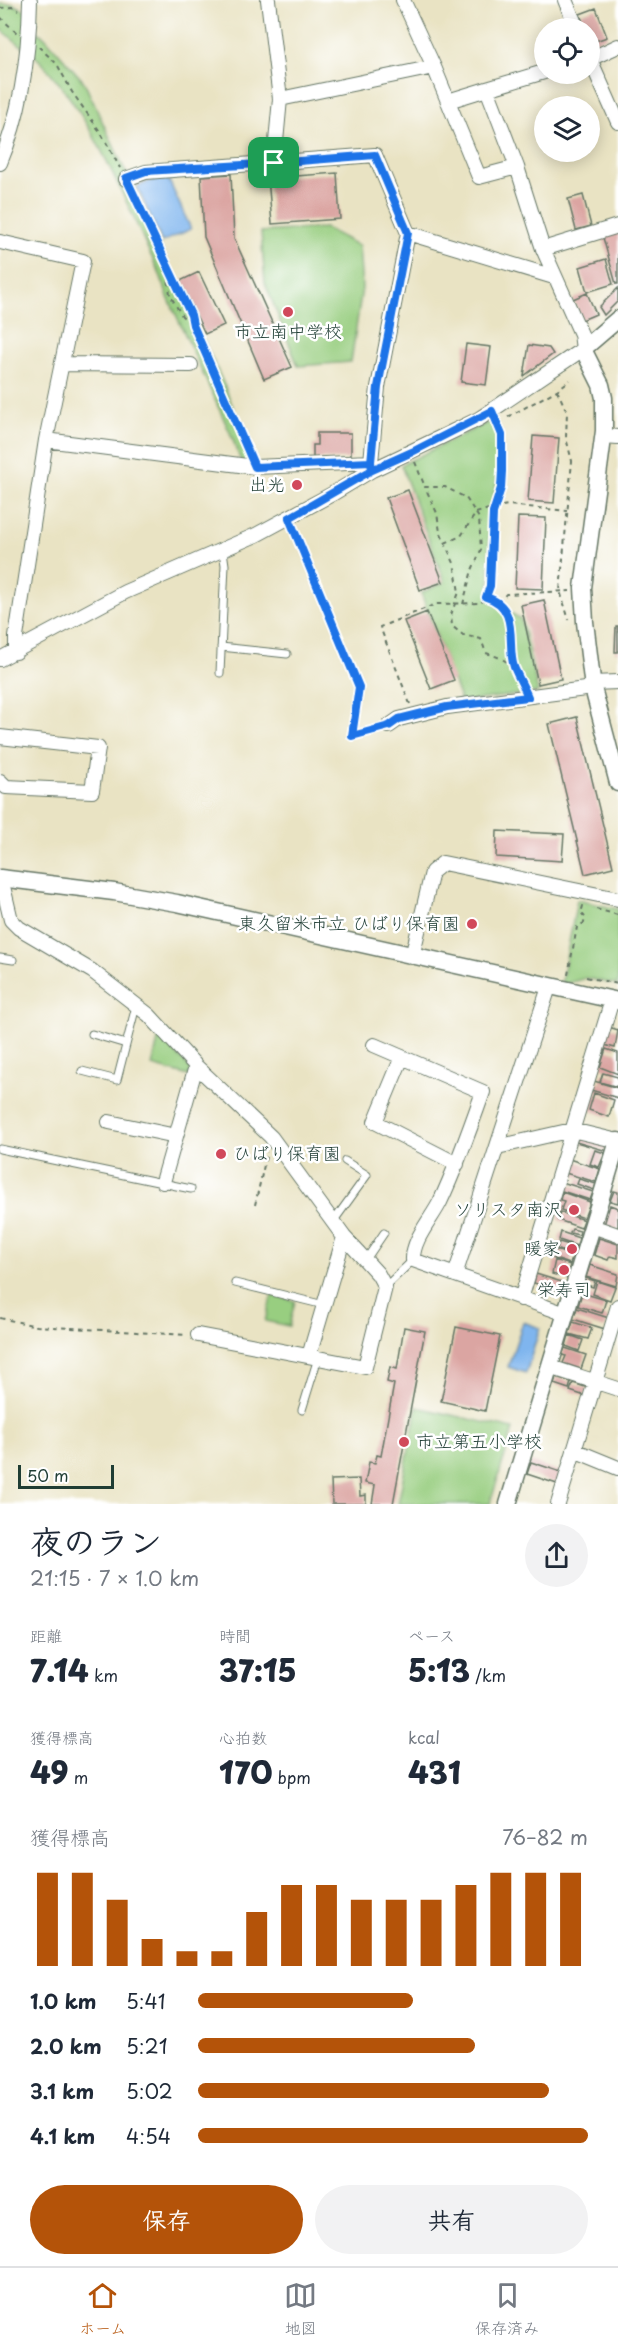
<!DOCTYPE html>
<html lang="ja">
<meta charset="utf-8">
<style>
body{margin:0;font-family:"Playpen Sans","Klee One",sans-serif;background:#f2f2f3;color:#1f2937;height:100vh;display:flex;flex-direction:column;font-size:22px;white-space:nowrap}
*{box-sizing:border-box;margin:0}
p{font-size:20px;color:#747a83}
.icon{flex:none;width:33px;height:33px;fill:none;stroke:currentColor;stroke-width:2;stroke-linecap:round;stroke-linejoin:round}
.map{position:relative;height:1504px;overflow:hidden}
.side{display:flex;flex-direction:column;background:#fff;flex:1}
.side>*{flex:none}
.buttons{position:absolute;left:534px;top:18px;display:grid;gap:12px}
.buttons a{display:grid;place-items:center;width:66px;height:66px;border-radius:50%;background:#fff;box-shadow:0 3px 15px #0003;font-size:30px}
.scale{position:absolute;left:18px;bottom:15px;width:96px;box-sizing:border-box;padding-left:6px;border:3px solid #1f3d34;border-top:0;font-size:16px;line-height:21px;white-space:nowrap;color:#1f3d34;-webkit-text-stroke:4px #fff;paint-order:stroke}
.pin{position:absolute;display:grid;place-items:center;width:51px;height:51px;color:#fff;margin:-26px;border-radius:12px;box-shadow:0 3px 9px #0006}
.round{display:grid;place-items:center;flex:none;width:63px;height:63px;border-radius:32px;background:#f2f2f3}
.headline{display:flex;align-items:center;justify-content:space-between;height:102px;padding:0 30px}
h1{font-size:33px;font-weight:800;line-height:45px}
.metrics{display:grid;grid-template-columns:repeat(3,1fr);gap:9px;height:102px;padding:6px 30px}
.metrics div{display:grid;align-content:center}
.metrics b{font-size:30px;font-weight:800}
.metrics small{font-size:16px;font-weight:400}
.metrics p{font-size:16px}
.chart{height:168px;padding:12px 30px}
.chart p{display:flex;justify-content:space-between}
.chart svg{width:100%;height:108px;margin-top:6px;stroke:#b45309;stroke-width:6}
.button{display:flex;gap:12px;margin-top:auto;padding:12px 30px}
.button a{flex:1;height:69px;border-radius:36px;background:#b45309;color:#fff;font-size:24px;font-weight:800;line-height:69px;text-align:center}
.button a+a{background:#f2f2f3;color:#1f2937}
ul{padding:0 30px;list-style:none;font-size:20px}
li{display:grid;grid-template-columns:96px 72px 1fr;align-items:center;height:45px}
li i{height:15px;border-radius:8px;background:#b45309}
.menu{display:flex;justify-content:space-around;align-items:center;height:84px;border-top:2px solid #e0e1e3;background:#fff;font-size:16px;color:#747a83}
.menu a{display:grid;justify-items:center;gap:3px}
.menu .on{color:#b45309}
.map>svg:first-child{display:block}
.green{fill:#98ce80;stroke:#5c865a;stroke-width:1.5}
.water{fill:#7fb5ee;stroke:#4f7991;stroke-width:1.5}
.building{fill:#dba5a2}
.lines{fill:none;stroke-linecap:round;stroke-linejoin:round}
.service-casing{stroke:#676;stroke-width:9}
.minor-casing{stroke:#676;stroke-width:16}
.tertiary-casing{stroke:#676;stroke-width:19}
.path{stroke:#676;stroke-width:2;stroke-dasharray:4.5 4.5;stroke-linecap:butt}
.service{stroke:#fff;stroke-width:7}
.minor{stroke:#fff;stroke-width:14}
.tertiary{stroke:#fff;stroke-width:16}
.route-casing{stroke:#fff;stroke-width:12}
.route{stroke:#1a73e8;stroke-width:8}
.poi-dot{fill:#d1495b;stroke:#fff;stroke-width:2}
.labels{text-anchor:middle;stroke-width:5;stroke-linejoin:round;paint-order:stroke}
.poi-label{font-size:18px;fill:#1f3d34;stroke:#fff;text-anchor:end}
</style>
<div class="map">
<svg width="618" height="1504" viewBox="0 0 618 1504">
<rect width="100%" height="100%" fill="#fff"/>
<filter id="ink" filterUnits="userSpaceOnUse"><feTurbulence type="fractalNoise" baseFrequency=".0167" numOctaves="2"/><feDisplacementMap in="SourceGraphic" scale="12" xChannelSelector="R" yChannelSelector="G"/><feConvolveMatrix kernelMatrix="1 2 1 2 8 2 1 2 1" color-interpolation-filters="sRGB"/></filter>
<filter id="wash" filterUnits="userSpaceOnUse"><feTurbulence type="fractalNoise" baseFrequency=".008" numOctaves="4" result="noise"/><feDisplacementMap in="SourceGraphic" scale="24" xChannelSelector="R" yChannelSelector="G"/><feGaussianBlur stdDeviation="1.35" result="paint"/><feColorMatrix in="noise" values="0 0 0 0 0 0 0 0 0 0 0 0 0 0 0 0 0 1.4 0 .05"/><feComposite in="paint" operator="in"/></filter>
<g filter="url(#wash)">
<rect width="100%" height="100%" fill="#e9e3c3"/>
<path class="green" d="M0 4H13L32 14V30L44 36 84 82 225 387 256 466 242 464 231 435 167 295 161 277C126 204 97 124 43 64 30 50 13 41 0 28Z
M325 228 359 246 362 288 351 362 298 366 265 283 261 232Z
M493 420 499 434V446L497 482 489 513 490 601 521 619 538 692 461 702 421 593 445 582 401 465Z
M577 900 618 909V985L586 978 561 985Z
M159 1036 191 1069 189 1076 152 1066Z
M272 1295 295 1301 289 1326 265 1321Z
M417 1407 513 1429 490 1504H398Z"/>
<path class="water" d="M166 174 191 229 162 242 137 187Z
M523 1322 540 1328 526 1373 508 1367Z"/>
<g id="blocks">
<path class="building" d="M596 8 607 37 590 43V28H585L580 14Z
M337 173 340 219 272 224 268 178Z
M231 174 234 238 292 367 264 379 204 237 201 176Z
M583 195 591 226 576 230 568 199Z
M618 229V284H616L602 234Z
M606 259 613 284 587 292 580 267Z
M199 272 224 325 205 334 180 281Z
M618 288V301L604 315 599 307Z
M587 293 596 314 582 320 573 299Z
M466 344 491 347 486 385 461 382Z
M529 345 549 348 553 354 524 376Z
M317 433H351V459H313V445H317Z
M533 436 559 438 554 503 528 501Z
M408 490 443 582 420 590 386 498Z
M518 517 546 518 543 589 515 588Z
M544 600 561 679 538 684 521 605Z
M427 612 454 680 431 689 404 621Z
M616 626H618V652H615Z
M577 717 613 867 585 874 549 724Z
M497 831 564 834 562 861 496 857Z
M609 1027 618 1030 615 1048 604 1045Z
M606 1049 618 1053V1074L600 1067Z
M603 1073 618 1077V1087L600 1082Z
M594 1081 618 1088V1098L591 1090Z
M594 1093 614 1100 609 1117 589 1110Z
M578 1137 608 1145 607 1151 576 1142Z
M595 1150 605 1153 599 1167 590 1164Z
M569 1159 600 1169 596 1182 565 1173Z
M579 1179 596 1184 594 1190 577 1184Z
M562 1182 593 1192 590 1200 559 1190Z
M614 1191 618 1192V1203L610 1201Z
M562 1192 590 1202 584 1218 561 1210 564 1201 560 1200Z
M610 1205 618 1208V1230L604 1225Z
M560 1212 584 1220 581 1228 558 1220Z
M572 1229 580 1231 579 1235 570 1233Z
M561 1232 579 1238 577 1246 559 1240Z
M599 1238 618 1244V1258L610 1256 608 1260 594 1255Z
M559 1242 576 1247 570 1264 543 1255 546 1247 571 1255 557 1249Z
M555 1260 570 1265 566 1278 552 1274Z
M590 1265 618 1274 616 1286 586 1277Z
M536 1274 565 1283 562 1292 534 1283Z
M586 1278 595 1281 593 1287 584 1284Z
M597 1281 615 1287 610 1300 593 1294Z
M582 1293 606 1300 602 1313 578 1306Z
M577 1308 609 1318 605 1329 573 1319Z
M573 1322 592 1328 588 1339 569 1334Z
M404 1327 425 1331 393 1504H372L375 1485 365 1483 369 1462 375 1463 377 1455 381 1456 394 1384 387 1382 390 1367 397 1369Z
M456 1327 500 1336 485 1411 441 1401Z
M569 1335 583 1340 579 1351 566 1346Z
M565 1348 586 1355 581 1369 563 1363 566 1356 562 1355Z
M556 1377 571 1382 569 1389 554 1384Z
M573 1383 588 1388 585 1396 570 1391Z
M531 1462 561 1472 557 1484 527 1474Z
M359 1479 360 1496 366 1495V1504H332L331 1480Z"/>
</g>
</g>
<g filter="url(#ink)">
<use href="#blocks" fill-opacity="0" stroke="#676" stroke-width="1.5"/>
<g class="lines">
<g class="service-casing">
<path id="service" d="M221 647 287 654
M220 673 225 565 223 551
M0 958 13 960
M92 1034 126 1044
M82 1071 117 1080 136 1006
M0 1149 191 1189
M333 1222 367 1175 345 1161
M365 1261 384 1233
M235 1283 324 1305
M385 1287 413 1260
M302 1410 318 1358"/>
</g>
<g class="minor-casing">
<path id="minor" d="M268 0 280 99 274 163
M403 0 434 67 479 177 517 167
M565 0 577 28
M590 59 618 122
M590 59 618 46
M487 89 544 72
M280 99 434 67
M0 163C22 111 29 56 30 0
M126 179 146 172 375 155 408 233 378 387 371 462 372 470
M408 233 554 277
M0 242 83 261 46 440 16 637V652
M543 249 618 226
M62 364 191 365
M604 436 618 437
M46 440 255 467 371 462
M0 659 125 592 256 535 334 493 372 470 479 419 583 349 581 334 543 249 517 167 487 89 448 101
M592 683 618 682
M389 726 399 719 447 707 593 688
M0 737 98 748 92 791 6 787 0 781
M1 878 11 920 19 928 92 971 149 1015 196 1066 271 1137 344 1237 378 1274 385 1287 365 1367 198 1335
M412 957 432 872 443 863 618 899
M374 1045 483 1092C470 1129 457 1166 440 1202 431 1220 412 1240 413 1260L566 1314
M402 1057 375 1122 457 1164
M109 1122 176 1136
M497 1147 572 1130 618 1141
M163 1182 196 1066
M592 1226 618 1235
M455 1275 549 987
M521 1299 612 1000
M309 1356 344 1237
M550 1367 618 1389
M574 1450 618 1468
M558 1504 618 1306"/>
</g>
<g class="tertiary-casing">
<path id="tertiary" d="M618 319 583 349 601 385 604 398V431L583 588 585 622 593 688 618 783
M0 878 114 892 177 903 618 1001
M508 1504 618 1141"/>
</g>
<path class="path" d="M0 8 12 7 18 10
M0 17 17 33
M39 47 57 64 72 92 101 133 120 168
M131 190 167 267 170 295 182 316 193 325 248 453
M168 270C178 286 189 305 193 324
M557 390 567 412 566 438 572 461 560 591 569 620
M508 417 557 390 570 380
M415 462 425 487
M294 530 359 687 352 736 378 729
M445 543 461 536 476 513 495 507 508 505 567 511
M486 597 496 600 499 603 512 630 513 666
M499 603 506 594 570 591
M463 604 472 570 481 550 479 518 466 498 445 487H425L437 513 440 532 454 563 459 592 451 615 452 626 463 635 481 639 486 653C506 659 514 664 522 683
M410 704 380 627 436 604 481 603 488 594 490 586 493 513 501 488 502 471V436L497 422
M596 909 618 915
M568 975 577 927 584 923 585 917 581 913 583 906 585 907
M586 977 618 984
M255 1205 267 1152
M0 1318 37 1326 186 1335"/>
<use href="#service" class="service"/>
<use href="#minor" class="minor"/>
<use href="#tertiary" class="tertiary"/>
</g>
</g>
<g class="lines" filter="url(#ink)">
<g class="route-casing">
<path id="route" d="M274 163 375 155 408 233 378 387 371 462 372 470 289 518 359 687 352 736 389 726 399 719 447 707 528 697C524 687 518 677 514 667 506 646 521 607 486 597L490 586 493 513 501 488 502 471V435L492 411 412 452 372 470 371 462 255 467 193 325 191 315 126 178 146 171 274 163"/>
</g>
<use href="#route" class="route"/>
</g>
<g class="poi-dot">
<circle cx="288" cy="312" r="6"/>
<circle cx="297" cy="485" r="6"/>
<circle cx="472" cy="924" r="6"/>
<circle cx="221" cy="1154" r="6"/>
<circle cx="574" cy="1210" r="6"/>
<circle cx="572" cy="1249" r="6"/>
<circle cx="564" cy="1270" r="6"/>
<circle cx="404" cy="1442" r="6"/>
</g>
<g class="labels">
<g class="poi-label">
<text x="288" y="338" text-anchor="middle">市立南中学校</text>
<text x="285" y="491">出光</text>
<text x="460" y="930">東久留米市立 ひばり保育園</text>
<text x="233" y="1160" text-anchor="start">ひばり保育園</text>
<text x="562" y="1216">ソリスタ南沢</text>
<text x="560" y="1255">暖家</text>
<text x="564" y="1296" text-anchor="middle">栄寿司</text>
<text x="416" y="1448" text-anchor="start">市立第五小学校</text>
</g>
</g>
</svg>
<div class="buttons">
<a><svg class="icon" aria-label="locate" viewBox="0 0 24 24"><circle cx="12" cy="12" r="6"/><path d="M12 2v4M12 18v4M2 12h4M18 12h4"/></svg></a>
<a><svg class="icon" aria-label="layers" viewBox="0 0 24 24"><path d="M12 4l9 5-9 5-9-5zM3 14l9 5 9-5"/></svg></a>
</div>
<div class="scale">50 m</div>
<div class="pin" style="left:274px;top:163px;background:#1e9e55"><svg class="icon" aria-label="arrive" viewBox="0 0 24 24"><path d="M6 21V4h12l-3 4 3 4H6"/></svg></div>
</div>
<section class="side">
<div class="headline"><div><h1>夜のラン</h1><p>21:15 · 7 × 1.0 km</p></div><a class="round"><svg class="icon" aria-label="share" viewBox="0 0 24 24"><path d="M12 15V3M7 8l5-5 5 5M5 13v7h14v-7"/></svg></a></div>
<div class="metrics">
<div><p>距離</p><b>7.14<small> km</small></b></div>
<div><p>時間</p><b>37:15</b></div>
<div><p>ペース</p><b>5:13<small> /km</small></b></div>
</div>
<div class="metrics">
<div><p>獲得標高</p><b>49<small> m</small></b></div>
<div><p>心拍数</p><b>170<small> bpm</small></b></div>
<div><p>kcal</p><b>431</b></div>
</div>
<div class="chart"><p><span>獲得標高</span>76–82 m</p>
<svg viewBox="0 0 160 44" preserveAspectRatio="none"><path d="M5 44V6M15 44V6M25 44V17M35 44V33M45 44V38M55 44V38M65 44V22M75 44V11M85 44V11M95 44V17M105 44V17M115 44V17M125 44V11M135 44V6M145 44V6M155 44V6"/></svg>
</div>
<ul>
<li><b>1.0 km</b>5:41<i style="width:55%"></i></li>
<li><b>2.0 km</b>5:21<i style="width:71%"></i></li>
<li><b>3.1 km</b>5:02<i style="width:90%"></i></li>
<li><b>4.1 km</b>4:54<i style="width:100%"></i></li>
</ul>
<div class="button"><a>保存</a><a>共有</a></div>
</section>
<nav class="menu">
<a class="on"><svg class="icon" aria-label="home" viewBox="0 0 24 24"><path d="M3 11l9-7 9 7M6 9v11h12V9"/></svg>ホーム</a>
<a><svg class="icon" aria-label="map" viewBox="0 0 24 24"><path d="M3 6l6-2 6 2 6-2v14l-6 2-6-2-6 2zM9 4v14M15 6v14"/></svg>地図</a>
<a><svg class="icon" aria-label="saved" viewBox="0 0 24 24"><path d="M7 4h10v16l-5-4-5 4z"/></svg>保存済み</a>
</nav>
